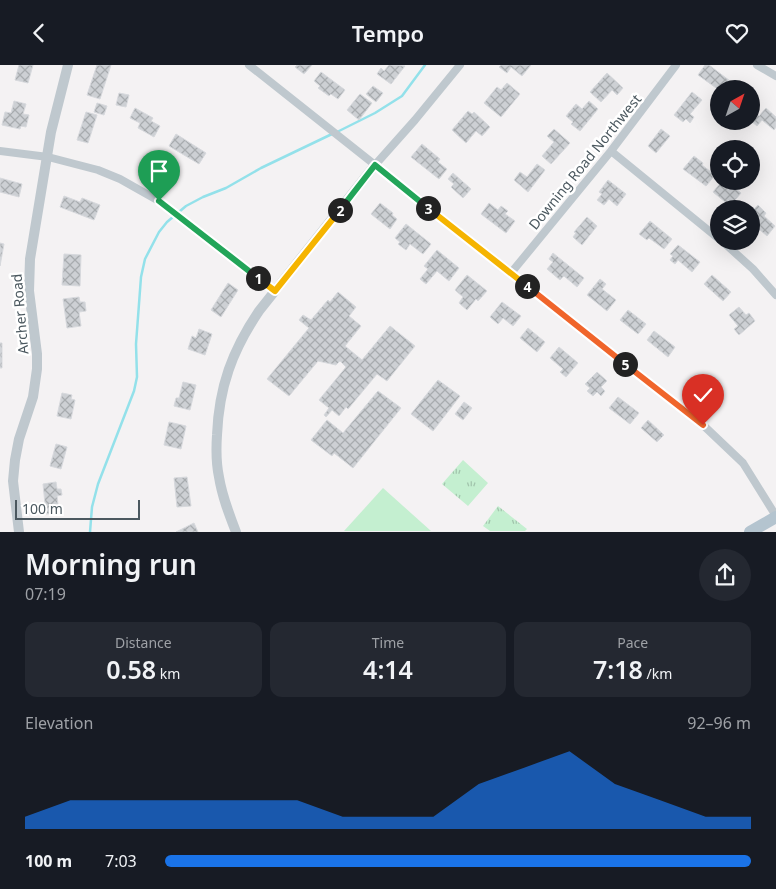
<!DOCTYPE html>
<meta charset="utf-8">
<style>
body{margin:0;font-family:"Noto Sans",sans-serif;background:#242831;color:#f1f3f6;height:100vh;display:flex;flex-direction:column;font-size:19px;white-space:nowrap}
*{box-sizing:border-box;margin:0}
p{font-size:16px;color:#9ea1a6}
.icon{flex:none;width:28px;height:28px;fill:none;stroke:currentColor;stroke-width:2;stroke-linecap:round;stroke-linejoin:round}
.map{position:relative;height:467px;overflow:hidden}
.side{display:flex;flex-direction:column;background:#171b24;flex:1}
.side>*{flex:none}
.needle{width:32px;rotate:40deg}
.buttons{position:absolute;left:710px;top:15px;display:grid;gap:10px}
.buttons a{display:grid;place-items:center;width:50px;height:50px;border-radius:50%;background:#171b24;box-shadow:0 5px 20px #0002;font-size:25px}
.scale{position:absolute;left:15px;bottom:12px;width:125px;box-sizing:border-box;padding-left:5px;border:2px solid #4b585f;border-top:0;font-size:14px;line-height:18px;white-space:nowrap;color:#4b585f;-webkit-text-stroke:4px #fff;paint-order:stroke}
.pin{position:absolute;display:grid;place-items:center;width:42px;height:42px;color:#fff;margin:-51px -21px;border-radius:50% 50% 50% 0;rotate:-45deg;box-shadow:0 0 5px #0007}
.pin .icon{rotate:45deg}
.km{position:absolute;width:25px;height:25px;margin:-12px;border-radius:50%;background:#222;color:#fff;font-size:14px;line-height:25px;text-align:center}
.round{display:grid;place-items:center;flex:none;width:52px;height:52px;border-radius:26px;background:#242831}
.overview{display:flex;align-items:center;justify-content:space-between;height:85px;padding:0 25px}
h1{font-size:28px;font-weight:600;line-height:38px}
.metrics{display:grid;grid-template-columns:repeat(3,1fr);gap:8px;height:85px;padding:5px 25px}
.metrics div{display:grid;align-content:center;border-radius:12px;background:#242831;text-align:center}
.metrics b{font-size:25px;font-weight:600}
.metrics small{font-size:14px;font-weight:400}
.metrics p{font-size:14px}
.chart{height:140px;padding:10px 25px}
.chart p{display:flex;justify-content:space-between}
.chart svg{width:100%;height:90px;margin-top:5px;fill:#1a73e8;opacity:.7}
ul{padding:0 25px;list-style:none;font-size:16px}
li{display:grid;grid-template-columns:80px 60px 1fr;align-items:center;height:38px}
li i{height:12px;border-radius:6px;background:#1a73e8}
header{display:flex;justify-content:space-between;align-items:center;height:65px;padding:0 25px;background:#171b24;font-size:22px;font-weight:600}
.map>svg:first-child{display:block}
.grass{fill:#c4efd0}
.park{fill:url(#park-tufts)}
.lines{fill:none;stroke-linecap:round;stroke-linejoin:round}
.stream{stroke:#93e1ea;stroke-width:2.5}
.building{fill:url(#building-cross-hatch);stroke:#d7d9dd}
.minor{stroke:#bfc8ce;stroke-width:8}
.tertiary{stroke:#bfc8ce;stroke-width:10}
.primary{stroke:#b4c4cf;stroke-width:12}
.split-1-casing{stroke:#fff;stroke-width:10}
.split-2-casing{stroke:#fff;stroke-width:10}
.split-3-casing{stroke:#fff;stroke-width:10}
.split-4-casing{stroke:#fff;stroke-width:10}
.split-5-casing{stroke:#fff;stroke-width:10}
.split-6-casing{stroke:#fff;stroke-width:10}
.split-1{stroke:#22a559;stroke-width:6}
.split-2{stroke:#f5b400;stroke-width:6}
.split-3{stroke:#22a559;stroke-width:6}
.split-4{stroke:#f5b400;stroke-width:6}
.split-5{stroke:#f0652b;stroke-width:6}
.split-6{stroke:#f0652b;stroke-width:6}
.labels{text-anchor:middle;stroke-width:5;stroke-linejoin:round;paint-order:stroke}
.street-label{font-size:14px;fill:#4b585f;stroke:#fff}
</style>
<header><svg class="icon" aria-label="back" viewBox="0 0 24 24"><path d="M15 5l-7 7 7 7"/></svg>Tempo<svg class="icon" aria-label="heart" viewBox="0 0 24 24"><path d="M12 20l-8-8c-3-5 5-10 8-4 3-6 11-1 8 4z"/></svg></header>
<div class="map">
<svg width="776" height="467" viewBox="0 0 776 467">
<defs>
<pattern id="park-tufts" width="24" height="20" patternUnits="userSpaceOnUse" patternTransform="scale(1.25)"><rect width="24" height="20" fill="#c4efd0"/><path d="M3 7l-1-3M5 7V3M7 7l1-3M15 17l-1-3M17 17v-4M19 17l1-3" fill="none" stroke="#a1c4ac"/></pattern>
<pattern id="building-cross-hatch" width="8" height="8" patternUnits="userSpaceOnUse" patternTransform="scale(1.25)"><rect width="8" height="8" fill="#cdd0d4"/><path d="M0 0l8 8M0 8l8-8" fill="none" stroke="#a8acaf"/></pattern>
</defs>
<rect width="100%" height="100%" fill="#f4f2f3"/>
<path class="grass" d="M383 423 431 466H344Z"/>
<path class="park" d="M463 395 488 418 468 441 442 419Z
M498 441 527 464 525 466H490L483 461Z"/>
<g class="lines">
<path class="stream" d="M337 67 375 48 402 31 425 0
M90 467 92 442 98 419 134 326 137 312 136 279 141 212 145 194 159 167 167 157 186 141 203 132 226 123 261 103 332 69"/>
</g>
<path class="building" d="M19 0H33L28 18 15 15Z
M97 0H111L100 34 87 30Z
M297 0H312L304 9 295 2Z
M389 0 405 1 391 19 377 9 381 3 384 6Z
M501 0H531L522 11 511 2 507 8 499 2Z
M705 0H709L734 19 730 24H719V25L698 10Z
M321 7 345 25 338 34 331 29 329 31 318 23 320 21 314 16Z
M607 8 623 23 617 30 612 25 601 37 590 27Z
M507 18 520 29 501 52 484 38 497 22 501 25Z
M373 21 383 28 376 37 366 29Z
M692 27 702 35 690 49 694 52 690 58 686 54 683 57 674 50Z
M119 28 129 30 126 42 116 40Z
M360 29 372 38 359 55 347 45Z
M14 36 26 39 23 49 29 50 26 62 21 61 20 64 2 60 5 47 11 48Z
M589 36 598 44 580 66 571 59 573 57 566 51 576 39 582 44Z
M97 38 107 41 104 50 94 47Z
M135 43 153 53 151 56 160 61 154 72 138 63 140 58 130 53Z
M766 43 776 52V62L774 65 762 55 757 61 751 56 756 48 759 51Z
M468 46 472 49 474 47 490 62 482 71 476 66 466 78 452 65Z
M86 47 97 50 88 78 77 75Z
M554 64 570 78 551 99 542 91 554 77 547 71Z
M661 64 670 71 656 88 648 81Z
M176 69 206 88 199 99 169 81Z
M422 79 440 94 438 97 447 104 439 114 411 92Z
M694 91 703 98 702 100 715 110 706 121 683 104Z
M537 99 545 105 528 127 514 115 520 107 527 112Z
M453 108 471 124 463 133 451 122 454 119 448 114Z
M0 113 22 119 19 132 0 127Z
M608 115 626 129 617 141 609 134 604 140 597 135 602 129 599 127Z
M722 116 728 121 730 119 741 128 730 141 713 127Z
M64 131 80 137 82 133 100 140 94 155 60 142Z
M380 138 393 148 392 150 397 154 390 164 371 149Z
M489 138 498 145 501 141 508 146 505 149 515 156 506 168 481 149Z
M758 140 766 148 764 151 775 161 767 171 751 157V147Z
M587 152 597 161 582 180 573 172 576 168 574 167Z
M650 156 672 174 664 184 649 173 647 175 639 169Z
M406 159 431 179 423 189 410 179 406 185 398 179 400 177 395 173Z
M0 178 4 179 0 201Z
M678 180 700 197 692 207 678 195 675 199 670 195 673 191 670 189Z
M437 185 459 203 449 216 437 206 426 219 420 214 428 204 424 201Z
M553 188 584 213 577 222 564 211 560 215 547 204 553 197 549 194Z
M64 189 81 190 80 221 62 220Z
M467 210 487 226 478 236 476 234 467 245 459 238 463 232 455 225Z
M712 210 731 227 723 236 704 219Z
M600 214 606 219 602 224 616 235 607 246 587 230Z
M228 218 238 225 221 252 211 245Z
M338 227 356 242 349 251 361 261 345 281 362 295 390 261 415 281 387 316 377 309 348 344 346 342 339 351 332 345 326 352 324 350 329 343 319 335 346 302 340 296 336 300 318 296 289 331 267 314 309 263 299 255 303 250 311 255 328 235 330 237Z
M79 232 80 237H85L86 246 79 247 81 261 67 263 63 234Z
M502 237 521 251 513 261 503 253 498 259 490 252Z
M739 242 746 250 749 248 755 256 739 270 734 264 738 261 729 250Z
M628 245 646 259 638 269 620 255Z
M528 263 545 277 537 287 520 273Z
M199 264 212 269 205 290 188 284 192 271 196 273Z
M654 266 675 282 668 292 647 275Z
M0 278H2V303H0Z
M559 282 578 298 566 312 560 307 563 304 550 293Z
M597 307 607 316 601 322 605 326 601 331 597 327 593 331 587 326 590 323 585 319Z
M438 315 460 331 433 366 411 349Z
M183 317 196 320 190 345 174 341 176 333H179Z
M378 326 401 343 353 403 334 388 332 391 311 375 327 355 343 368Z
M62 328 72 330 71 334 75 335 71 354 57 351Z
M618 332 639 348 630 359 609 343Z
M464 337 472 343 463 355 455 349Z
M648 355 664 370 657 377 641 363Z
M169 357 186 361 181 384 164 380Z
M56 379 67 382 61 404 50 401Z
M187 412 191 441 177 442 174 413Z
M56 417 57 424H61L62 430 57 431 59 448 46 449 43 419Z
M194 458 198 467H176Z"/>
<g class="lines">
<path class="minor" d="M249 0 703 360 743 398 776 451
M757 0 776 11
M0 86 48 92 98 105 120 114 159 136 275 226
M611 86 719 174
M375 100 415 55 460 0
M722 176 753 204 776 230
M511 208 611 86 676 0"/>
<path class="tertiary" d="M19 467 13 416 15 395 19 374 33 332 37 304V289L29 226 30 194 51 67 68 0
M236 467C229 449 222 431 219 412 216 398 216 385 217 370 219 322 232 286 259 246L375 100"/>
<path class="primary" d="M750 467 776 452"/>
</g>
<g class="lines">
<g class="split-1-casing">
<path id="split-1" d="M159 136 258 213"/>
</g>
<g class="split-2-casing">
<path id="split-2" d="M258 213 275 226 340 145"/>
</g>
<g class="split-3-casing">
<path id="split-3" d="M340 145 375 100 428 143"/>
</g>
<g class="split-4-casing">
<path id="split-4" d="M428 143 527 221"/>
</g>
<g class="split-5-casing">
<path id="split-5" d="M527 221 625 299"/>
</g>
<g class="split-6-casing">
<path id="split-6" d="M625 299 703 360"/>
</g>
<use href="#split-1" class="split-1"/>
<use href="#split-2" class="split-2"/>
<use href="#split-3" class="split-3"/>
<use href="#split-4" class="split-4"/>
<use href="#split-5" class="split-5"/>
<use href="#split-6" class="split-6"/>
</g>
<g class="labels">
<g class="street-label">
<text transform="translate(585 97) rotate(-51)" y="5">Downing Road Northwest</text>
<text transform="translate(20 249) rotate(-95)" y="5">Archer Road</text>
</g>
</g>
</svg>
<div class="buttons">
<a><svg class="needle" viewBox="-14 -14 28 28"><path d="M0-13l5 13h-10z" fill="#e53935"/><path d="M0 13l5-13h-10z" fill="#9ea1a6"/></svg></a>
<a><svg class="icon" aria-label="locate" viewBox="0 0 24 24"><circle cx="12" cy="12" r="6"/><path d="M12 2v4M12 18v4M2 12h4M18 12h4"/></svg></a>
<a><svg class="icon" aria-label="layers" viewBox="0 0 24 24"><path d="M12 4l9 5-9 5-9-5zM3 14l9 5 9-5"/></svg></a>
</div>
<div class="scale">100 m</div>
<div class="pin" style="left:159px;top:136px;background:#1e9e55"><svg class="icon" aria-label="arrive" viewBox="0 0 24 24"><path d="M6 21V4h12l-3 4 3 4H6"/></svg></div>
<div class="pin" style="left:703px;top:360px;background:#d93025"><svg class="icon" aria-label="check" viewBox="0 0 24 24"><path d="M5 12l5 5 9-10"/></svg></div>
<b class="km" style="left:258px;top:213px">1</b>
<b class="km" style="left:340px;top:145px">2</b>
<b class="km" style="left:428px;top:143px">3</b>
<b class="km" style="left:527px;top:221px">4</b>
<b class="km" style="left:625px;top:299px">5</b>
</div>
<section class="side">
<div class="overview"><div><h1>Morning run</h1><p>07:19</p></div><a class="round"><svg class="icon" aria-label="share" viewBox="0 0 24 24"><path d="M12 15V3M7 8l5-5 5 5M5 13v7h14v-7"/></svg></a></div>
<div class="metrics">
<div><p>Distance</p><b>0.58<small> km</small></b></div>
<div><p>Time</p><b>4:14</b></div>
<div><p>Pace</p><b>7:18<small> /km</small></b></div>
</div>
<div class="chart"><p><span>Elevation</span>92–96 m</p>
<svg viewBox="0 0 160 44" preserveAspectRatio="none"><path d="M0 44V38L10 30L20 30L30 30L40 30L50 30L60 30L70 38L80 38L90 38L100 22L110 14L120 6L130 22L140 30L150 38L160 38V44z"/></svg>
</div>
<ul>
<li><b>100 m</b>7:03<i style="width:100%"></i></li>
</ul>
</section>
